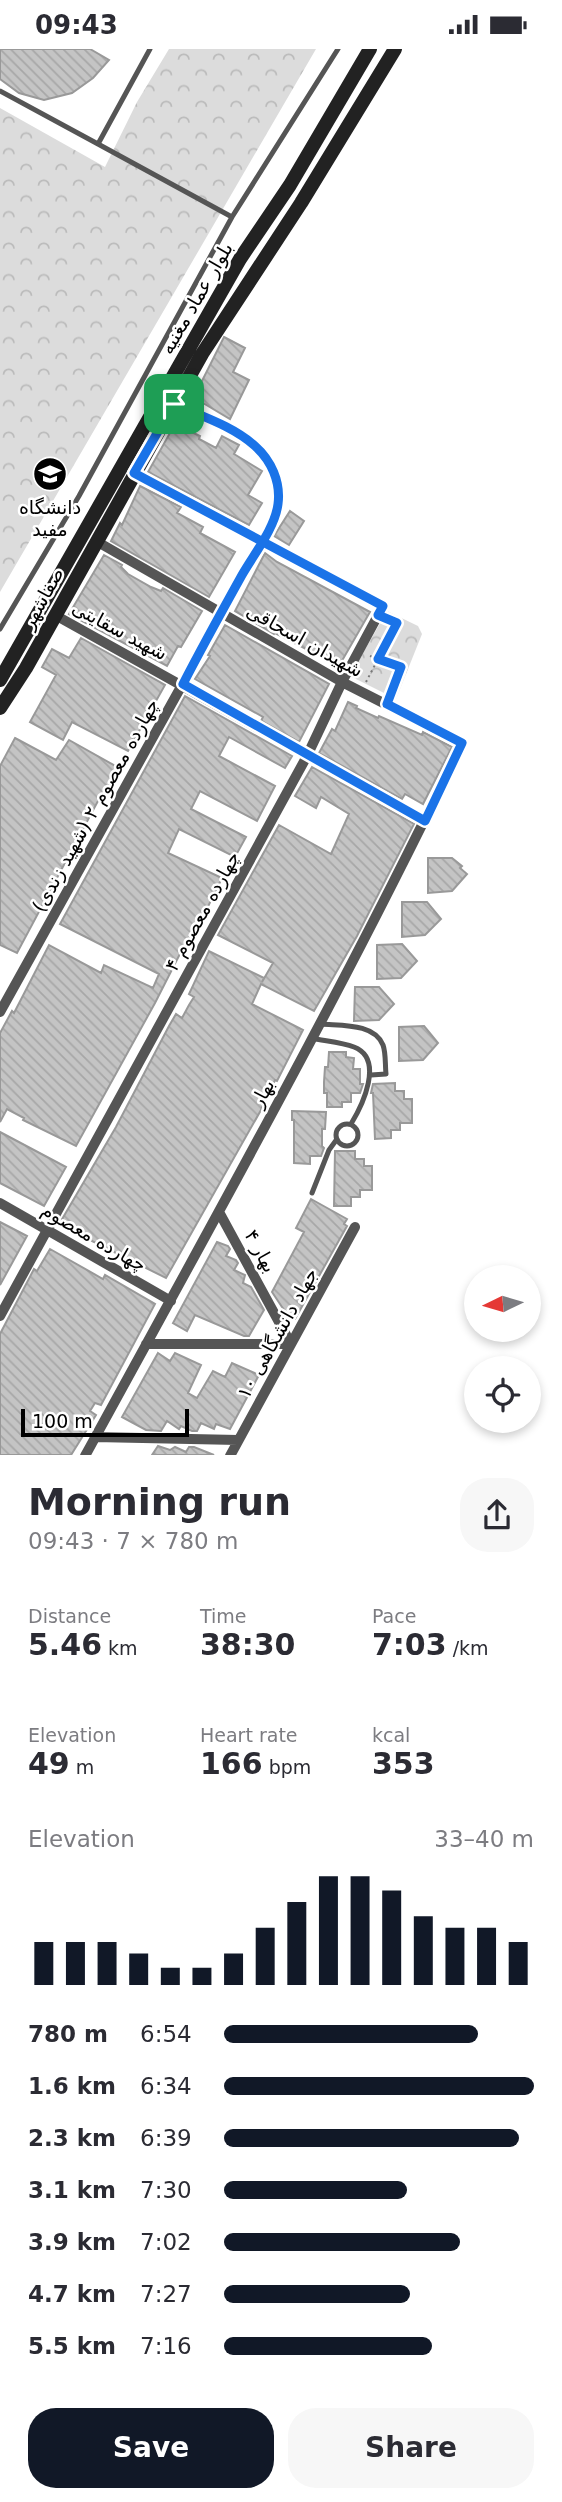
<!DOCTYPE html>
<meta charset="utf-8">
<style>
body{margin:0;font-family:"DejaVu Sans",Cairo,sans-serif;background:#f7f7f7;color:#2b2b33;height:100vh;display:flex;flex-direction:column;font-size:26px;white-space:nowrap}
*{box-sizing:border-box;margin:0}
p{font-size:23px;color:#7c7c81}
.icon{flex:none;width:38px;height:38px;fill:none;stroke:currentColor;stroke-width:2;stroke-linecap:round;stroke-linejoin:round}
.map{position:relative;height:1406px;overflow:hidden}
.panel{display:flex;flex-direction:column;background:#fff;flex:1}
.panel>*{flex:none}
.needle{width:46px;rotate:265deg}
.controls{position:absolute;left:464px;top:1216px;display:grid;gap:14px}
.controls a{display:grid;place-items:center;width:77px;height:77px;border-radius:50%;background:#fff;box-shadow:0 4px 10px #0003;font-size:35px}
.scale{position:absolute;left:21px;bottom:18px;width:168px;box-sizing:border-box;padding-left:7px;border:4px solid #000;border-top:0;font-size:19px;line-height:24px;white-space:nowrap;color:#000;-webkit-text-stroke:5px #fff;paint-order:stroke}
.pin{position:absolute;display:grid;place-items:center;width:60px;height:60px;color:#fff;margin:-30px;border-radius:14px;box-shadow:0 4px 10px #0006}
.round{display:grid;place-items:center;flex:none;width:74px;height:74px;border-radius:28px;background:#f7f7f7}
.summary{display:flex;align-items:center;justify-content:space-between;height:119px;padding:0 28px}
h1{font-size:38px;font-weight:700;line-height:52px}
.figures{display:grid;grid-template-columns:repeat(3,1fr);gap:10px;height:119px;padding:7px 28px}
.figures div{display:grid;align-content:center}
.figures b{font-size:30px;font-weight:700}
.figures small{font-size:19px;font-weight:400}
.figures p{font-size:19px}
.chart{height:196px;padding:14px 28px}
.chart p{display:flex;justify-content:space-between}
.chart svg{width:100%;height:126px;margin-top:7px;stroke:#111827;stroke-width:6}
.button{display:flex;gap:14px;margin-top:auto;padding:14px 28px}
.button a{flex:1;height:80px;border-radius:28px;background:#111827;color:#fff;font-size:28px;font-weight:700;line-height:80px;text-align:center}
.button a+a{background:#f7f7f7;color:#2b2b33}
ul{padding:0 28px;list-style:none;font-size:23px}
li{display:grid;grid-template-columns:112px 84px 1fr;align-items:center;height:52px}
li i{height:18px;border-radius:9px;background:#111827}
.status{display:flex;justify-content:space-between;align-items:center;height:49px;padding:0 35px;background:#fff;direction:ltr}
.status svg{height:19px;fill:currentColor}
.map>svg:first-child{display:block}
.forest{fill:url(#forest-crowns)}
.building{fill:url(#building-back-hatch);stroke:#999;stroke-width:2}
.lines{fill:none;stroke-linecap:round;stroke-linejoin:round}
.path{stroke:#777;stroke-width:2;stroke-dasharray:2 3.5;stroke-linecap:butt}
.lane{stroke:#555;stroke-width:5}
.street{stroke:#555;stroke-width:10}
.secondary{stroke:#222;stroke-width:14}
.route-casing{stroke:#fff;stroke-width:14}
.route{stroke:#1a73e8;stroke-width:9}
.labels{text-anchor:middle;stroke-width:5;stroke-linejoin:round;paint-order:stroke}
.street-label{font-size:19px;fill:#000;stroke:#fff}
.poi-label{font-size:19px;fill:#000;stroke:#fff}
</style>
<div class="status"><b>09:43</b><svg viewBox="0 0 49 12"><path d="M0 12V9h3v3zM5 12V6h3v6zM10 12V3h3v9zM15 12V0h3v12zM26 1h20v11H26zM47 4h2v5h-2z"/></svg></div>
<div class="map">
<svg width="562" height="1407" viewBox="0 0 562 1407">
<defs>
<pattern id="forest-crowns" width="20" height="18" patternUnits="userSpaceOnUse" patternTransform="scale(1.75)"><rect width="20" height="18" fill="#dcdcdc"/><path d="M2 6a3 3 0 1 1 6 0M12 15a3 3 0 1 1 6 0" fill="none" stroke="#bbb"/></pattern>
<pattern id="building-back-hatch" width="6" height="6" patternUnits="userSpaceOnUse" patternTransform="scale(1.75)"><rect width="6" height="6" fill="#c4c4c4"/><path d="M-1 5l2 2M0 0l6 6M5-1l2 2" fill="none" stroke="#a7a7a7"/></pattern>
</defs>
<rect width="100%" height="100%" fill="#fff"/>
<path class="forest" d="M169 0H316L0 543V59L105 118 137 53Z
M387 562 418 577 422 585 396 650 350 627Z"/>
<path class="building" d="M0 0H90L109 11 93 29 72 44 44 51 19 44 0 30Z
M224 288 245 299 233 323 249 331 230 370 203 354 200 358 189 353 202 332Z
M175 375 200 387 199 390 216 399 222 387 239 396 234 405 262 422 248 446 262 454 249 476 148 423Z
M140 437 181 458 177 464 203 478 200 484 235 503 209 548 111 492 120 474 122 476Z
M290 462 304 472 289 496 274 487Z
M265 504 277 513 370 563 339 617 275 584 274 585 235 562Z
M104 506 122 516 121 518 128 525 151 538 161 542 163 539 202 562 181 598 178 597 167 617 69 565Z
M225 576 329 635 299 693 261 672 263 668 195 630 210 607 208 606Z
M81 589 165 636 128 702 72 673 63 691 30 673 56 626 42 618 52 600 69 609Z
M185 647 292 707 285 719 229 688 219 707 275 737 257 772 200 742 191 760 246 788 235 808 179 780 168 804 222 829 197 880 188 889 155 954 76 1097 23 1071 24 1069 7 1060 0 1073V984L12 962 14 964 49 896 101 924 104 916 153 939 159 925 60 875Z
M348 653 357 657 356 659 378 669 379 667 422 686 423 683 452 698 423 755 405 745 402 750 319 704 332 680 335 682Z
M15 689 56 711 69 691 119 719 101 751 99 750 17 904 0 896V717Z
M312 718 414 775 357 887 314 962 261 935 252 955 303 981 277 1032 275 1031 261 1061 166 1229 62 1177 61 1172 116 1078 169 977 176 965 182 969 189 956 194 948 189 945 209 902 264 929 262 933 273 914 218 886 279 776 331 805 349 765 321 748 316 759 295 747Z
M428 809H452L462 817 460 819 467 825 452 842 428 844Z
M402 853H427L441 870 425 886 402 888Z
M402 895 417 912 401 929 377 930V896Z
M355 938H379L394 955 379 971 354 972Z
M424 977 438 994 423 1011 399 1012V978Z
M329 1003H346V1008L354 1009 353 1020H360V1035H363L360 1044H351V1053H342V1058H327V1044H324V1033L325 1018H328Z
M395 1034V1042H404V1050H412V1074H400V1081H391V1089L375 1090 373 1044H371L373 1035Z
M292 1062 326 1063 325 1080H322V1097L324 1099 321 1107H310V1115L294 1114V1071H292Z
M0 1083 66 1118 44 1157 0 1134Z
M335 1102H355V1110H364V1117H372V1141H360V1148H351V1157H334Z
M311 1150 347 1170 344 1175 347 1177 295 1270H290L272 1243 304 1183 296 1179Z
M0 1173 27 1187 0 1236Z
M217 1193 228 1197 230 1200 226 1207 236 1211 238 1214 234 1221 245 1226 243 1234 251 1238 264 1261 249 1287H244L195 1266 187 1282 173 1274Z
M50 1200 103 1230 105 1226 155 1255 101 1356 95 1354 90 1362 96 1366 71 1406H0V1285L34 1220 37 1222Z
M158 1304 170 1312 175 1304 201 1316 188 1344 197 1349 213 1322 225 1328 232 1314 259 1326 230 1380 216 1375 214 1380 201 1374 197 1382H192L181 1377 179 1380 167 1372 161 1382 146 1381 122 1368Z
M158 1397 170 1401 175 1398 186 1403 189 1398H194L214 1406H152Z"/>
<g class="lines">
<path class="path" d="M370 607 401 618 391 645
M366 633 397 574 389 570"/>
<path class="lane" d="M150 0 98 95 232 168
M0 42 98 95
M0 580 79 447 232 168 338 0
M321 975C341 977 374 974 383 996 386 1004 385 1016 386 1025L371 1026
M311 989C324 992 341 993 354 998 385 1010 362 1057 351 1075
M336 1086a11 11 0 1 1 22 0a11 11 0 1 1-22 0Z
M312 1144 329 1101 337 1090"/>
<path class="street" d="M55 566 425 772
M0 963 276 467C291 398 224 378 174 355
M0 1154 171 1252
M0 1267 307 707 342 633 383 557 134 424
M146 1295H291L219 1163
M95 1388 238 1391
M85 1407C214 1171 346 936 462 694L342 633 96 492
M230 1407 355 1178"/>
<path class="secondary" d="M0 631 240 210 290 136 370 0
M0 659 26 619 202 305 301 154 395 0"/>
</g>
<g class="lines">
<g class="route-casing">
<path id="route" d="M174 355C201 367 233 377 255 397 271 411 281 433 278 455 275 479 254 505 242 526 222 562 202 598 183 635L425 772 462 694 387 655 401 618 378 610 397 574 378 566 383 557 134 424 174 355"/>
</g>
<use href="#route" class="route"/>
</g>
<defs>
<g id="university-disc" transform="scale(1.75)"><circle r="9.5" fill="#000" stroke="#fff"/><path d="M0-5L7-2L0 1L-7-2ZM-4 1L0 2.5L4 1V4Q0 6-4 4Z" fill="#fff"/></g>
</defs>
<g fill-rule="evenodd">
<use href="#university-disc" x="50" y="425"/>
</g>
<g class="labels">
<g class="street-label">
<text transform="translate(196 249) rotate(-60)" y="7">بلوار عماد مغنیه</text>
<text transform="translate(42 549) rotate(-61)" y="7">صفاشهر</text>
<text transform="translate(120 581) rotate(28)" y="7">شهید سقایتی</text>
<text transform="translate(305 591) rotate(29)" y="7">شهیدان اسحاقی</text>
<text transform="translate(95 756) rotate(-61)" y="7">چهارده معصوم ۲ (شهید زندی)</text>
<text transform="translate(202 862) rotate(-61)" y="7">چهارده معصوم ۴</text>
<text transform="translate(262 1044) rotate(-62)" y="7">بهار</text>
<text transform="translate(94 1188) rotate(30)" y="7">چهارده معصوم</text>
<text transform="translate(261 1202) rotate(61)" y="7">بهار ۴</text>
<text transform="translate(277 1284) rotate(-61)" y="7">جهاد دانشگاهی ۱۰</text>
</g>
<g class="poi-label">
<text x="50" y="465">دانشگاه<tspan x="50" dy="22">مفید</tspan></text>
</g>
</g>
</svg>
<div class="controls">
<a><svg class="needle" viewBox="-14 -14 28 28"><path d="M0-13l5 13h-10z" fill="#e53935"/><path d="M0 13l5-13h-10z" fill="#7c7c81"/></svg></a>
<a><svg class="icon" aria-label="locate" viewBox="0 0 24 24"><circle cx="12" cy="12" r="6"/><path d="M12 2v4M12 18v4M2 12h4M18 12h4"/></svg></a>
</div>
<div class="scale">100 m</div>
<div class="pin" style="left:174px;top:355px;background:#1e9e55"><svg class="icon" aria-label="arrive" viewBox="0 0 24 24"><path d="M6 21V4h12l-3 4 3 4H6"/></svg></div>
</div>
<section class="panel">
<div class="summary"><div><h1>Morning run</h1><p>09:43 · 7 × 780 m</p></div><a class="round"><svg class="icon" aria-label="share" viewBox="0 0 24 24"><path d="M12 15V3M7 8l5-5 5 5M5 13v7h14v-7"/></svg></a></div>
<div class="figures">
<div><p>Distance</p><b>5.46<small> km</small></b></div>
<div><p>Time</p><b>38:30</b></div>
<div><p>Pace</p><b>7:03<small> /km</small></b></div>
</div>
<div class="figures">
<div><p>Elevation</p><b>49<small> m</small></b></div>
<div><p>Heart rate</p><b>166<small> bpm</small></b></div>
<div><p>kcal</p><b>353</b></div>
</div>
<div class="chart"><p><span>Elevation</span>33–40 m</p>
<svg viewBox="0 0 160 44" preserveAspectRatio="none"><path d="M5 44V29M15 44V29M25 44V29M35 44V33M45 44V38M55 44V38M65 44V33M75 44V24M85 44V15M95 44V6M105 44V6M115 44V11M125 44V20M135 44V24M145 44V24M155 44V29"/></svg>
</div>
<ul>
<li><b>780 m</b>6:54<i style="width:82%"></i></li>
<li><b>1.6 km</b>6:34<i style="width:100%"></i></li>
<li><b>2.3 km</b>6:39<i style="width:95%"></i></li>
<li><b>3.1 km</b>7:30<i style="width:59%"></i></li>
<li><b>3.9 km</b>7:02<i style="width:76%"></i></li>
<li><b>4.7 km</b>7:27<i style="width:60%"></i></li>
<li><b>5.5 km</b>7:16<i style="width:67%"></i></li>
</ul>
<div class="button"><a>Save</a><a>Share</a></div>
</section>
